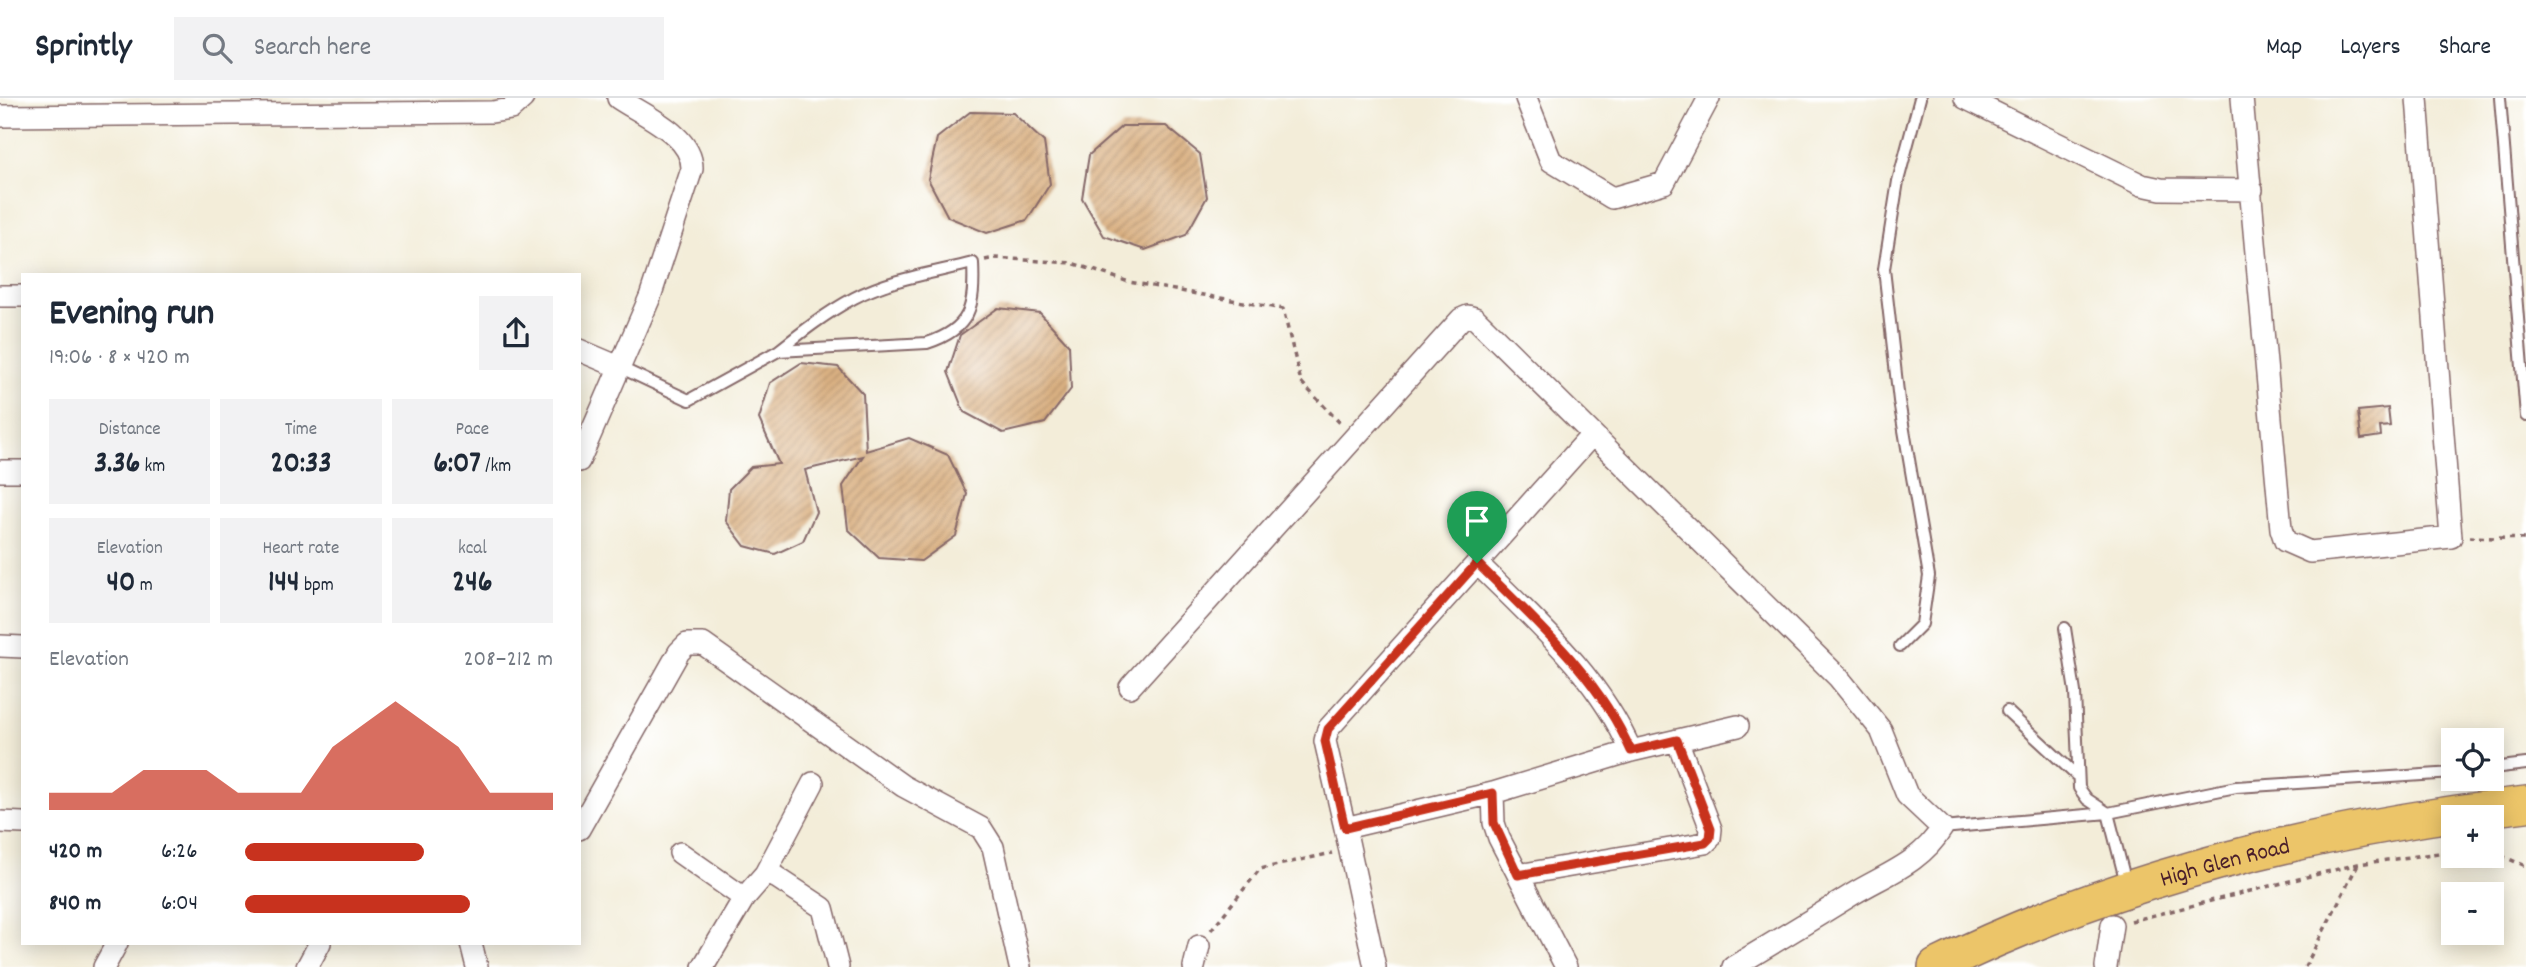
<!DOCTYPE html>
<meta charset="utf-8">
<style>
body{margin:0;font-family:Dekko,sans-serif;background:#f2f2f3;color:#1f2937;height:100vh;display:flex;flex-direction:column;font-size:26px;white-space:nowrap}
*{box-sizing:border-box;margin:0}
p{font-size:23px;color:#747a83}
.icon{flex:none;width:38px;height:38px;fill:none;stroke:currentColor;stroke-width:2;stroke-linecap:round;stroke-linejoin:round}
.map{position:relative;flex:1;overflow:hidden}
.panel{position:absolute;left:21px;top:175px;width:560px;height:672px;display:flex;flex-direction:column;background:#fff;border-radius:0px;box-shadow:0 4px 18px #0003}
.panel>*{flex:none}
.controls{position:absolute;left:2441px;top:630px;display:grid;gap:14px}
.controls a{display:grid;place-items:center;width:63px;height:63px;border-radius:0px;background:#fff;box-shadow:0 4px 18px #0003;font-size:35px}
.pin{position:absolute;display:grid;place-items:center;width:60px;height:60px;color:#fff;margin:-72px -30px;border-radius:50% 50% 50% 0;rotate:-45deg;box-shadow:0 0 7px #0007}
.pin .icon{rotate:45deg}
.round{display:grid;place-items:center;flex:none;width:74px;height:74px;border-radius:0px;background:#f2f2f3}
.overview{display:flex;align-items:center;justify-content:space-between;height:119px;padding:0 28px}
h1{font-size:38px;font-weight:700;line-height:52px}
.metrics{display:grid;grid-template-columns:repeat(3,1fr);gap:10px;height:119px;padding:7px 28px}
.metrics div{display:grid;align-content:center;border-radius:0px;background:#f2f2f3;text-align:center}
.metrics b{font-size:30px;font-weight:700}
.metrics small{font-size:19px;font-weight:400}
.metrics p{font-size:19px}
.chart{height:196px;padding:14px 28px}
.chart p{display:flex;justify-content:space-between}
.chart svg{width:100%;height:126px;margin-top:7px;fill:#c8321e;opacity:.7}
ul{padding:0 28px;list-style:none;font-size:23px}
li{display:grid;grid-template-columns:112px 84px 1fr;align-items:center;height:52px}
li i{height:18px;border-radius:9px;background:#c8321e}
header{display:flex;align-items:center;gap:42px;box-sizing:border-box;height:98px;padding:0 35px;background:#fff;border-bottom:2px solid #e0e1e3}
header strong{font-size:33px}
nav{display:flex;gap:38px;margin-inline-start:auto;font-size:24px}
.search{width:490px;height:63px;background:#f2f2f3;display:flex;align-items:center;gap:18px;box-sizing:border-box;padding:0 24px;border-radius:0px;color:#747a83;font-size:26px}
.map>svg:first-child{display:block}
.building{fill:url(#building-hatch)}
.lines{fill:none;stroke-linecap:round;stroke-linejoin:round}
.lane-casing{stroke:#856768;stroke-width:14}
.street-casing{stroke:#856768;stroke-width:24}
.primary-casing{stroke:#856768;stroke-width:38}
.path{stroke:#856768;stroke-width:3.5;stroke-dasharray:5 5;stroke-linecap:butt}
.lane{stroke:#fff;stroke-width:10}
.street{stroke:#fff;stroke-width:21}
.primary{stroke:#ecc569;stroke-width:35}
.route-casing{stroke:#fff;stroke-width:14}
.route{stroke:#c8321e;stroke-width:9}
.labels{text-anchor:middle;stroke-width:7;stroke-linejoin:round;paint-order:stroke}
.street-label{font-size:24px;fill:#4a1f2b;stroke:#fff}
</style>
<header>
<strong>Sprintly</strong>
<div class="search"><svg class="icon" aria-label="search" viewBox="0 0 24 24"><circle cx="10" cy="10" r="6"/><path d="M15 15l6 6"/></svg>Search here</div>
<nav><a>Map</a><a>Layers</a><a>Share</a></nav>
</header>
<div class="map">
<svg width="2526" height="869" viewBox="0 0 2526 869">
<defs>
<pattern id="building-hatch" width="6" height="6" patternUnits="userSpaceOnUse" patternTransform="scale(1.75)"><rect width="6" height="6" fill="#dab182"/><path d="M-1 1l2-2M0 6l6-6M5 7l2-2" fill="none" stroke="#b38f6b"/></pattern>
</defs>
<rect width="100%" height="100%" fill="#fff"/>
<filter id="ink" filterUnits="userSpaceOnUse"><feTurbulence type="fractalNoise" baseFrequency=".0143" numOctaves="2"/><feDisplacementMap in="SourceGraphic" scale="14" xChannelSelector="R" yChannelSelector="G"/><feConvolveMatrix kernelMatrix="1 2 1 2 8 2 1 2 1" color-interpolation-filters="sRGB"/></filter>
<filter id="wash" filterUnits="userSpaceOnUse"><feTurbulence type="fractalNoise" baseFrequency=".00686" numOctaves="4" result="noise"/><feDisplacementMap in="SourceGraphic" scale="28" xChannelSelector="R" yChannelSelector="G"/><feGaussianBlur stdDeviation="1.57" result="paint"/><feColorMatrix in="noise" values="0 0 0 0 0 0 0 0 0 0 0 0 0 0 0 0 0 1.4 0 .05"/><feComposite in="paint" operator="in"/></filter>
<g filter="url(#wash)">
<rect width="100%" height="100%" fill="#f3edd9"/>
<g id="blocks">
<path class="building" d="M970 14 1013 15 1044 44 1050 86 1027 122 987 135 948 119 928 81 937 40Z
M1122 28H1166L1200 56 1207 99 1186 137 1145 152 1104 138 1082 100 1089 57Z
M998 210 1040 215 1069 247 1071 291 1045 325 1003 335 964 314 948 274 960 237Z
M801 265 838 269 863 296 866 353 909 340 948 357 967 396 956 438 921 463 879 460 848 431 843 388 863 358 805 372 816 414 803 443 775 456 745 448 726 423 729 391 751 369 779 366 759 321 770 285Z
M2388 310 2390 328 2380 329 2381 338 2361 341 2358 313Z"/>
</g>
</g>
<g filter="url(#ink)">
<use href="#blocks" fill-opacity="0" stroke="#856768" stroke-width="2"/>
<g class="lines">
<g class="lane-casing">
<path id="lane" d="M2500 0 2526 318
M619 269 689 302 778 253 927 245C971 231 975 208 973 165 933 175 890 181 854 200 826 215 802 234 778 253
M2065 530 2075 594 2079 690 2087 701 2108 715 2126 785
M1900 548 1922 526 1929 478 1899 303 1884 171 1898 83 1920 0
M2007 613 2076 677
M2492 670 2526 666
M1942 730 2108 715 2236 689 2454 675"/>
</g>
<g class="street-casing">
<path id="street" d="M1526 0 1551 63 1612 100 1664 85 1709 0
M1965 0 2142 87 2161 91 2252 92
M2242 0 2281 431 2285 443 2310 454 2451 439 2417 0
M0 18 492 14 511 11 523 0
M0 198H23
M579 252 619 269
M1591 338 1328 631 1325 643 1345 730 1493 695 1631 653 1738 628
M579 363 650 199 692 71C693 37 643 17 618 0
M0 373H23
M1477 465C1535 523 1598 577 1631 653
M0 548 23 549
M1130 589 1461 221 1468 218 1475 220 1838 579 1881 632 1907 697 1942 730C1921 765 1886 776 1853 796 1813 821 1773 845 1733 869
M1493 695 1494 725 1499 740 1566 869
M0 724 23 725
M1345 730 1375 869
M579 731 679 554 687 546H703L903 688 981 730 993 749 1020 869
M680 755 744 800
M765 776 813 685
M1518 777 1705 745 1710 740 1711 731 1677 642
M471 845 477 869
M104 869 117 845
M307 869 320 845
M703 869 744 800 765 776 776 779 823 810 838 869
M1194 869 1199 848
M2106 869 2112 827"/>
</g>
<g class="primary-casing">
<g id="primary">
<path id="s1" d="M1936 869C2120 778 2322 730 2526 706"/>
</g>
</g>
<path class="path" d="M985 162 995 160 1072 165 1129 184 1283 211 1301 284 1341 326
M2469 439 2526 441
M2492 754 2526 768
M2131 823 2358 766 2454 753
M1211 832 1260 771 1332 755
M2305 869 2358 766"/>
<use href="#lane" class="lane"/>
<use href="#street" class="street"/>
<use href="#primary" class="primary"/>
</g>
</g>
<g class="lines" filter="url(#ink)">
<g class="route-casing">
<path id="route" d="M1477 465C1535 523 1598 577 1631 653L1677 642 1711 731 1710 740 1705 745 1518 777 1494 725 1493 695 1345 730 1325 643 1328 631Z"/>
</g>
<use href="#route" class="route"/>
</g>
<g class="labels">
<g class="street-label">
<text dy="8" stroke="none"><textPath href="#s1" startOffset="308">High Glen Road</textPath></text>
</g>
</g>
</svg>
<div class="controls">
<a><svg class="icon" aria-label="locate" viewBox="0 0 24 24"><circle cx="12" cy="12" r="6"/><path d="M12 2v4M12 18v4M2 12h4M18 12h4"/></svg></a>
<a>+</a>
<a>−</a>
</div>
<div class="pin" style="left:1477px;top:465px;background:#1e9e55"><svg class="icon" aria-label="arrive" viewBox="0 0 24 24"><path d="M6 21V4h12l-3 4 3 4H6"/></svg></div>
<section class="panel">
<div class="overview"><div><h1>Evening run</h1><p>19:06 · 8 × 420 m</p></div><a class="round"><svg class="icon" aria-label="share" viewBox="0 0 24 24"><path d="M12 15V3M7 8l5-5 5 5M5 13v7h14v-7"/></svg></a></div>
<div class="metrics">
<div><p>Distance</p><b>3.36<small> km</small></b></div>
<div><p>Time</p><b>20:33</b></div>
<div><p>Pace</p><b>6:07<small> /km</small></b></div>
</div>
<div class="metrics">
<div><p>Elevation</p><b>40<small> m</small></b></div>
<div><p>Heart rate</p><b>144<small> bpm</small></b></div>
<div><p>kcal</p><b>246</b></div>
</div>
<div class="chart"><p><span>Elevation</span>208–212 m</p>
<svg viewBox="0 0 160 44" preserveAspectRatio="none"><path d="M0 44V38L10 38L20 38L30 30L40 30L50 30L60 38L70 38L80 38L90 22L100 14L110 6L120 14L130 22L140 38L150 38L160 38V44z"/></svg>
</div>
<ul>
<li><b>420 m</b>6:26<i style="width:58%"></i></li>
<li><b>840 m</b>6:04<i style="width:73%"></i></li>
</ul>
</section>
</div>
